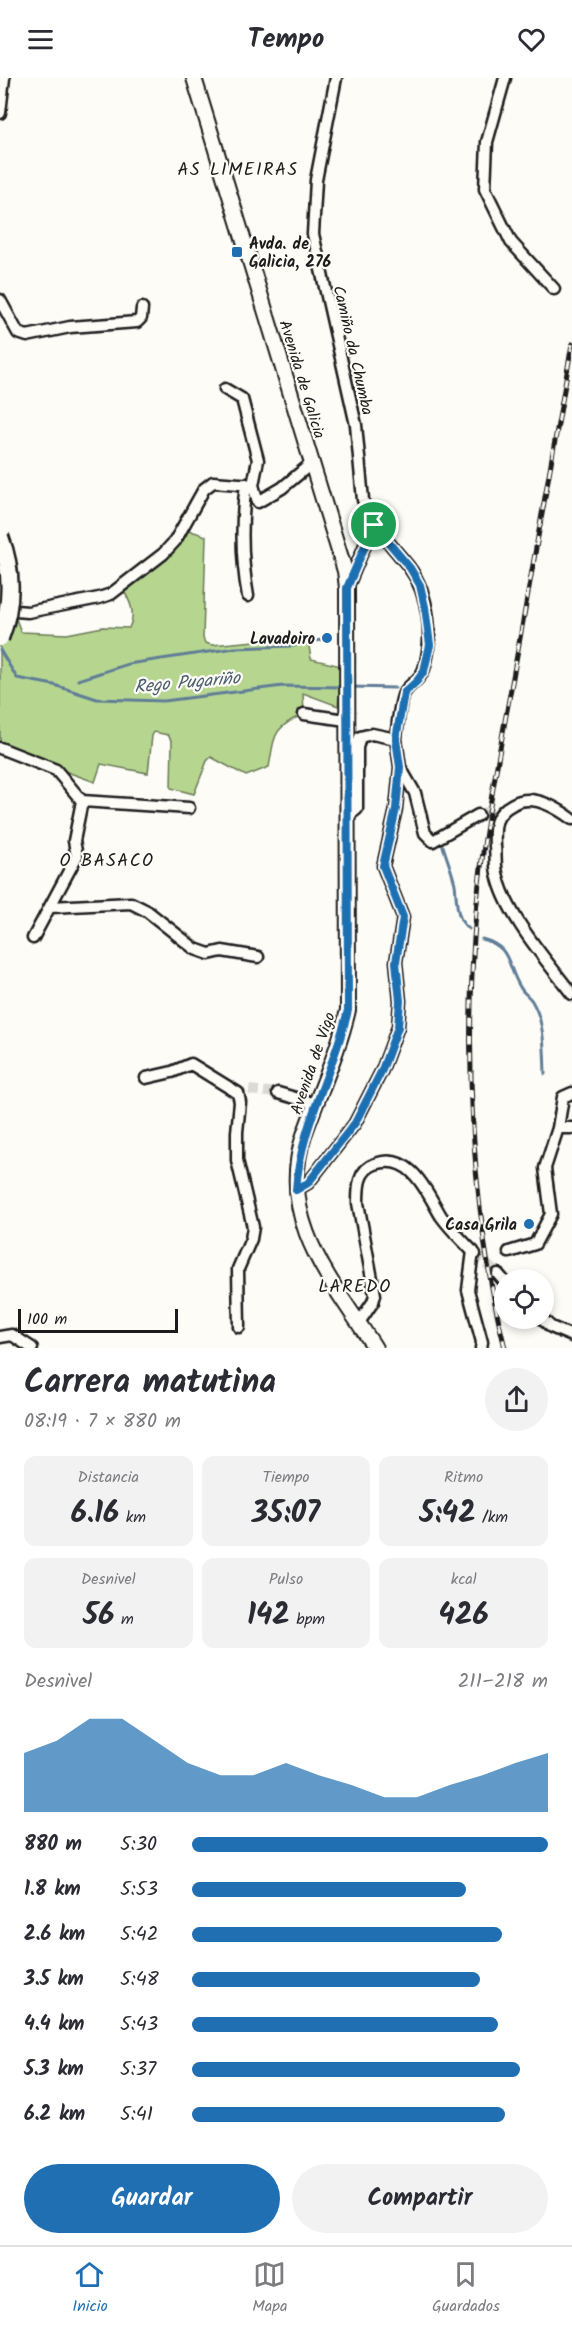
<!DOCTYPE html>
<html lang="es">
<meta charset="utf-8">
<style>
body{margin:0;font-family:Kalam,sans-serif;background:#f2f2f3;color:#2b2b33;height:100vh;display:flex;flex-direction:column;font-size:22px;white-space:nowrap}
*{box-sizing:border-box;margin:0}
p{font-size:20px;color:#7c7c81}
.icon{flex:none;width:33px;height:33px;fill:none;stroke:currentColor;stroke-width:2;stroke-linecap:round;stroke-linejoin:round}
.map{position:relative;height:1270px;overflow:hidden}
.details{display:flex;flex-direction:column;background:#fff;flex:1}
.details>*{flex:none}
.controls{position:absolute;left:494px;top:1191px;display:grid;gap:12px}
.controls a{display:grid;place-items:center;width:60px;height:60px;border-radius:50%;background:#fff;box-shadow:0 3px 9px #0003;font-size:30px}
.scale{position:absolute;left:18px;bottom:15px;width:160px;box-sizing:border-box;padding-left:6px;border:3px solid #1c1c1c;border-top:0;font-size:16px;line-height:21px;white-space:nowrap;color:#1c1c1c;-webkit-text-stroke:4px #fdfcf7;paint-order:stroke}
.pin{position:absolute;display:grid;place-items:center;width:51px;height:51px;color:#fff;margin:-26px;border:3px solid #fff;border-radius:50%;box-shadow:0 2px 6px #0007}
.round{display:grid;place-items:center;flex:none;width:63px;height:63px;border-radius:32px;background:#f2f2f3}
.headline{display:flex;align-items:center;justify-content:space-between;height:102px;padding:0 24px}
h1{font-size:33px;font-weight:700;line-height:45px}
.figures{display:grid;grid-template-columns:repeat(3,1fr);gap:9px;height:102px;padding:6px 24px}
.figures div{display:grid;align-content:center;border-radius:12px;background:#f2f2f3;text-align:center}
.figures b{font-size:30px;font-weight:700}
.figures small{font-size:16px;font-weight:400}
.figures p{font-size:16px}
.chart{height:168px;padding:12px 24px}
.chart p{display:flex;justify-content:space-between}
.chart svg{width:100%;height:108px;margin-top:6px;fill:#1f6fb2;opacity:.7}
.primary-button{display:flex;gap:12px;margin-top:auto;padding:12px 24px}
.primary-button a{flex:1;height:69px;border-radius:36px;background:#1f6fb2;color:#fff;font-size:24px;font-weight:700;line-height:69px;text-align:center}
.primary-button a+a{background:#f2f2f3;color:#2b2b33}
ul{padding:0 24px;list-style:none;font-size:20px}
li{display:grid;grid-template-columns:96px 72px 1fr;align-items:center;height:45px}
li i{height:15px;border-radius:8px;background:#1f6fb2}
header{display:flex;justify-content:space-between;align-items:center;height:78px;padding:0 24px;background:#fff;font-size:27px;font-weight:700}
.tabs{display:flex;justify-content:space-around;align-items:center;height:84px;border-top:2px solid #e1e1e2;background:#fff;font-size:16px;color:#7c7c81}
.tabs a{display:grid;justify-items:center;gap:3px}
.tabs .active{color:#1f6fb2}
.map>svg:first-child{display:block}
.green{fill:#b6d690;stroke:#697956;stroke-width:1.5}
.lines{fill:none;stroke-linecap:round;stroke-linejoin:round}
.stream{stroke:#607d97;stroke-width:3}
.minor-tunnel{stroke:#dbdad6;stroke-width:10;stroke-dasharray:10 5;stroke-linecap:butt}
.minor-casing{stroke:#1c1c1c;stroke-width:15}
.major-casing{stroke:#1c1c1c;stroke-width:18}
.minor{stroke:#fdfcf7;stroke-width:10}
.major{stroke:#fdfcf7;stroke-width:14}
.rail-casing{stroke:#1c1c1c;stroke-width:5}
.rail{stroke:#fdfcf7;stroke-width:3;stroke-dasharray:9;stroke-linecap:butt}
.highway-bridge-casing{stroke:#1c1c1c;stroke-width:21;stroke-linecap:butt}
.highway-bridge{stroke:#fdfcf7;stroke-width:16}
.route-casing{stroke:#fff;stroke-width:12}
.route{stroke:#1f6fb2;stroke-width:8}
.poi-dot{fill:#1f6fb2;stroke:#fdfcf7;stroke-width:2}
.labels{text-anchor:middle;stroke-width:4.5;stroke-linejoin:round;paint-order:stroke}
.poi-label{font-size:16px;font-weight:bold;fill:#1c1c1c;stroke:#fdfcf7;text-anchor:end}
.street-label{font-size:16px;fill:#1c1c1c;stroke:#fdfcf7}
.neighbourhood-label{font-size:18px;letter-spacing:1.5px;fill:#1c1c1c;stroke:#fdfcf7}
.water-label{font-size:18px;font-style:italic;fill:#4a5d6e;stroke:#fdfcf7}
</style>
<header><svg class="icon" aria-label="menu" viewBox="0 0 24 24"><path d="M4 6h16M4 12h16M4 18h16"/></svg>Tempo<svg class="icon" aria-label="heart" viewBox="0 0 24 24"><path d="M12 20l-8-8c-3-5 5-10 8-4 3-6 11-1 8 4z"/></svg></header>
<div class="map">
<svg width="572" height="1270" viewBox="0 0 572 1270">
<rect width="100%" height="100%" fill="#fdfcf7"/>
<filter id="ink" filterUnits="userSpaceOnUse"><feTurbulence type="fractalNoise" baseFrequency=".0167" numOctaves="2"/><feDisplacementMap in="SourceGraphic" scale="12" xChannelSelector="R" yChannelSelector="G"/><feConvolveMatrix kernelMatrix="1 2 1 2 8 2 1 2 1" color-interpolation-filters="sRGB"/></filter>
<g filter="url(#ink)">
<path class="green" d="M182 450 206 458 203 560 205 565 212 567 288 560 308 562 311 581 341 588 338 628 303 615 304 636C272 650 275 657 269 689L246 698 211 679 207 683 194 716 171 710 172 664 168 657 154 654 152 658 148 695 101 686 95 704 0 670V532L13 533 21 554 67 556 103 549 129 550C137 535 129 521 121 508L163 476Z"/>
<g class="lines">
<path class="stream" d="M0 572 17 600 54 607 97 621 164 623 283 608 344 609
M78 602 128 586 235 570 293 568 321 562
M351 609 395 610
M443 768C447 781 452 793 455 806 457 821 455 841 469 851
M482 861C512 869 506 886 520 909 523 915 529 918 532 923 545 945 544 971 545 996"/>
<path class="minor-tunnel" d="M478 737 493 732
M249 1012 278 1015
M475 1176 498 1196"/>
<g class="minor-casing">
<path id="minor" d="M336 0 316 102 313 156 356 347 363 422 374 446 347 510
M505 0 487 64 485 111 511 164 554 211
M0 35 4 0
M0 222 18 255 27 258 70 249 137 244 141 240 142 230
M225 311 242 321 258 382 253 407
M246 406C241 443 241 480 248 518
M374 446C385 461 398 475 409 489 429 516 434 560 424 591 420 603 409 606 404 615 400 623 397 651 396 661
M3 532 28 534 99 520 111 516 163 476 175 463 204 411 213 404 253 407 258 424 282 410 312 385
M304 636 346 642
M0 670 56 692 82 723 74 763 77 778 33 860
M82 723 189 730
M347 739 357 731V670L360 659 372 656 396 661 400 689 415 715 425 755 433 763 478 737
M572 741C557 730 532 715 513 726 494 736 494 748 495 768 496 777 495 787 497 795 505 836 547 883 572 916
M51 829 131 825 147 833 195 871 209 876 222 873 258 879
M146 1000 172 994 191 986 238 1015 240 1024 237 1054V1082L253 1149 251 1161 238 1191 239 1249
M278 1015 316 1026
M558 1050H572
M296 1112 308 1105 355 1045 382 992 398 949 400 923 396 884 403 839 383 788 396 731 400 689
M473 1173 468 1212 482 1264 481 1270
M509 1174 535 1166 551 1136 545 1090 558 1050 563 1019 572 1015
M498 1196 504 1203
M541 1240 551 1249 572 1258
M358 1246 373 1224 375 1217 358 1125C358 1109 358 1092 375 1086 411 1073 427 1115 441 1138 451 1152 464 1164 475 1176
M0 1259 12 1257 32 1270"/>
</g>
<g class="major-casing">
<path id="major" d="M194 0 345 493 347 510 348 932C338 975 319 1015 304 1057 276 1142 333 1204 375 1270"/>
</g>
<use href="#minor" class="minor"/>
<use href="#major" class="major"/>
<g class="rail-casing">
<path id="rail" d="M505 1270C471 1133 464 975 476 834 484 748 502 662 517 577 535 474 554 370 572 266"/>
</g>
<use href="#rail" class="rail"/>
<g class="highway-bridge-casing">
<path id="highway-bridge" d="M0 459C13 493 13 526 0 560"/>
</g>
<use href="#highway-bridge" class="highway-bridge"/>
</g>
</g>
<g class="lines" filter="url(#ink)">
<g class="route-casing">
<path id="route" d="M374 447 410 490 420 507 425 529 430 567 424 593 417 603 404 615 396 661 400 689 396 731 383 788 403 839 396 884 400 923 398 949 382 992 355 1045 308 1105 296 1112C300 1048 334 993 348 932L347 510Z"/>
</g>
<use href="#route" class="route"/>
</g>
<g class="poi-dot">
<rect x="231" y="168" width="12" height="12" rx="3"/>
<circle cx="327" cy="560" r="6"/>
<circle cx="529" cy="1146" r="6"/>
</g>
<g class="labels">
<g class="poi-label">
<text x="249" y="171" text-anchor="start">Avda. de<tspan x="249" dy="18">Galicia, 276</tspan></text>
<text x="315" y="566">Lavadoiro</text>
<text x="517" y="1152">Casa Grila</text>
</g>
<g class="street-label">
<text transform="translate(354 272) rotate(77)" y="6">Camiño da Chumba</text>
<text transform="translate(303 301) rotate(73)" y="6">Avenida de Galicia</text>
<text transform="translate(312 985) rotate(-71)" y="6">Avenida de Vigo</text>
</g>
<g class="neighbourhood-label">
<text x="238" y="97">AS LIMEIRAS</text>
<text x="107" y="788">O BASACO</text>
<text x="355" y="1214">LAREDO</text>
</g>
<g class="water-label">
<text transform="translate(187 604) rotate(-5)" y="6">Rego Pugariño</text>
</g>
</g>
</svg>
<div class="controls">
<a><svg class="icon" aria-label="locate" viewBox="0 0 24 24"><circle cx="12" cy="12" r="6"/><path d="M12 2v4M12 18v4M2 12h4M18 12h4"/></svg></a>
</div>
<div class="scale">100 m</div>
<div class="pin" style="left:374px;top:447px;background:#1e9e55"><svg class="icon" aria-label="arrive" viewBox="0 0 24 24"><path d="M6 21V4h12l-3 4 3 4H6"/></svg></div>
</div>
<section class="details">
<div class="headline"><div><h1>Carrera matutina</h1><p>08:19 · 7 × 880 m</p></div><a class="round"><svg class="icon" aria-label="share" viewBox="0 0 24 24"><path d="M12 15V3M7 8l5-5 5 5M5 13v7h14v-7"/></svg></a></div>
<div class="figures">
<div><p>Distancia</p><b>6.16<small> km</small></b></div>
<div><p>Tiempo</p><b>35:07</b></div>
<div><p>Ritmo</p><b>5:42<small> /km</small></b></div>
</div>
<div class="figures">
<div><p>Desnivel</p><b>56<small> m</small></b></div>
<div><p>Pulso</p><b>142<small> bpm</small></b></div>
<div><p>kcal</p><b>426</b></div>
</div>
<div class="chart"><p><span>Desnivel</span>211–218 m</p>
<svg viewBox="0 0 160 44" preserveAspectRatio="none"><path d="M0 44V20L10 15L20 6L30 6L40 15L50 24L60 29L70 29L80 24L90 29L100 33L110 38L120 38L130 33L140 29L150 24L160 20V44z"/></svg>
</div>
<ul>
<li><b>880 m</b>5:30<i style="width:100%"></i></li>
<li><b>1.8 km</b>5:53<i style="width:77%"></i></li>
<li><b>2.6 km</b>5:42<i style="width:87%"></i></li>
<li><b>3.5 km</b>5:48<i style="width:81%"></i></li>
<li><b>4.4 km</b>5:43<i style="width:86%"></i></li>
<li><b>5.3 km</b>5:37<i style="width:92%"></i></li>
<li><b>6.2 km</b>5:41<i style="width:88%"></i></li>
</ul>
<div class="primary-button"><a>Guardar</a><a>Compartir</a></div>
</section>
<nav class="tabs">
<a class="active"><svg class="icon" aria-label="home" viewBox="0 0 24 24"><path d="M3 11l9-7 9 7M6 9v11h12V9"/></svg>Inicio</a>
<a><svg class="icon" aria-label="map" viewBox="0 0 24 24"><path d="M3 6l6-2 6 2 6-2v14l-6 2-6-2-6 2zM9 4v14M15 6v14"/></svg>Mapa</a>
<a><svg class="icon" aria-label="saved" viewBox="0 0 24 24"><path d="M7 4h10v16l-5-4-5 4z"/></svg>Guardados</a>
</nav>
